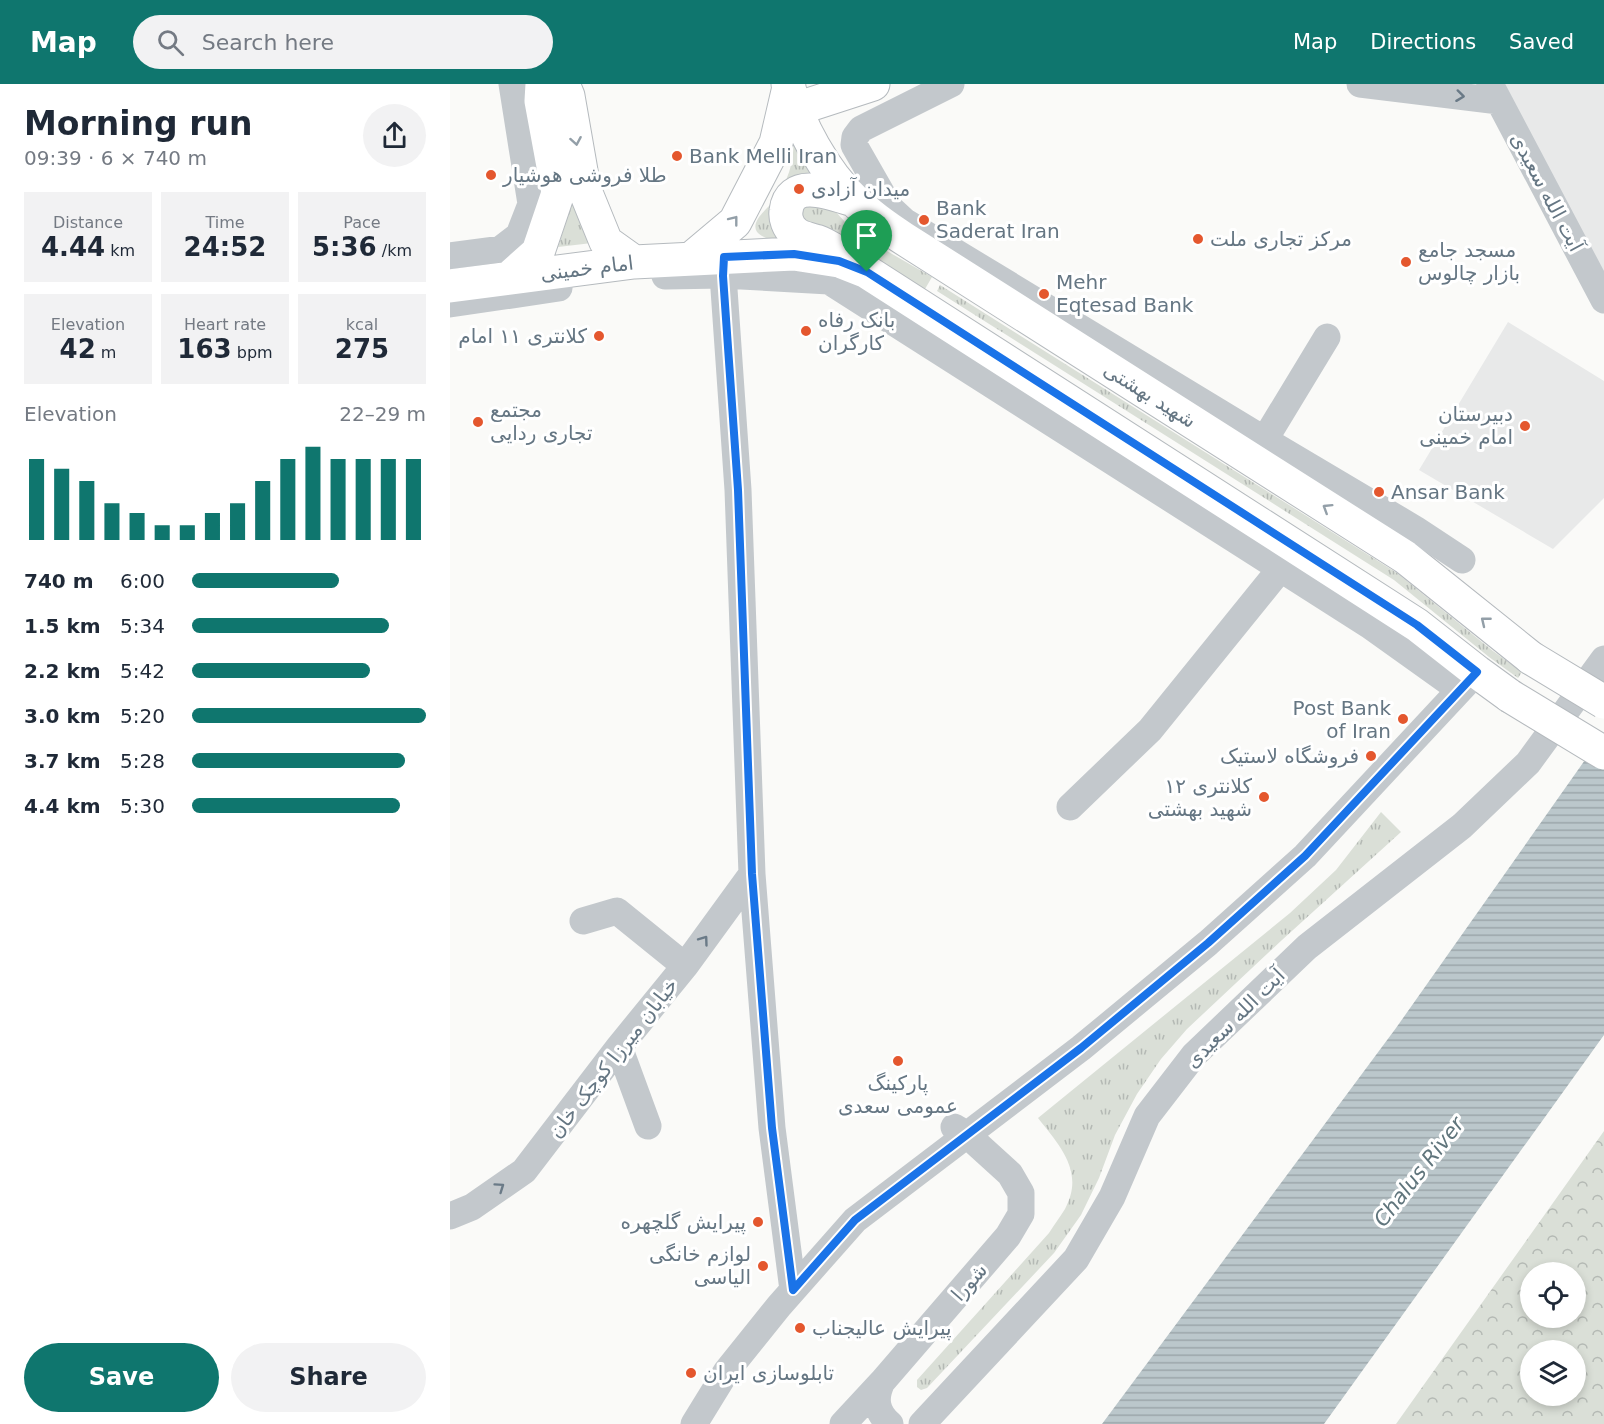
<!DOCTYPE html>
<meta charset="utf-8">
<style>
body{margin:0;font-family:"DejaVu Sans",Cairo,sans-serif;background:#f2f2f3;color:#1f2937;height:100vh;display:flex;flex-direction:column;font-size:22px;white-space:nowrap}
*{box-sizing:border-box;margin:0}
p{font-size:20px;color:#747a83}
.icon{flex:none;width:33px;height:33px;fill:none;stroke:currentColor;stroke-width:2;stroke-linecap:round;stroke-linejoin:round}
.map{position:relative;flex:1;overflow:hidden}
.panel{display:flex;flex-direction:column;background:#fff;width:450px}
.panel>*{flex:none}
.controls{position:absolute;left:1070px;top:1178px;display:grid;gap:12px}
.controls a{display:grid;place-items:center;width:66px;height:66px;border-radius:50%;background:#fff;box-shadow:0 3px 9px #0003;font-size:30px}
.pin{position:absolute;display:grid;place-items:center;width:51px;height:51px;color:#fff;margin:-62px -26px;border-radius:50% 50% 50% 0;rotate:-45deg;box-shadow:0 0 6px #0007}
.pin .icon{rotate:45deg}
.round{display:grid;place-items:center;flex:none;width:63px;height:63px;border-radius:32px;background:#f2f2f3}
.summary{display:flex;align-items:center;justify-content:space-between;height:102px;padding:0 24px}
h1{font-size:33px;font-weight:800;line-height:45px}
.metrics{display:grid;grid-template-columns:repeat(3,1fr);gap:9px;height:102px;padding:6px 24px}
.metrics div{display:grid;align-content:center;border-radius:0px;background:#f2f2f3;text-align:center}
.metrics b{font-size:26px;font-weight:800}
.metrics small{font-size:16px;font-weight:400}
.metrics p{font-size:16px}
.chart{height:168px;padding:12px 24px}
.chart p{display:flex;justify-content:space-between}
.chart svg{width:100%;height:108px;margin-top:6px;stroke:#0f766e;stroke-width:6}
.action{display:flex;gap:12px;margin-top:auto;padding:12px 24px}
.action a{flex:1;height:69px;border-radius:36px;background:#0f766e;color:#fff;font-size:24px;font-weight:800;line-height:69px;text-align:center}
.action a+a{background:#f2f2f3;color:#1f2937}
ul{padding:0 24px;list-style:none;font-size:20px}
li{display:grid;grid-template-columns:96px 72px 1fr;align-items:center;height:45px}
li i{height:15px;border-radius:8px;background:#0f766e}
header{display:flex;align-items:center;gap:36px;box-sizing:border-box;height:84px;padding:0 30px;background:#0f766e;color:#fff}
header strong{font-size:28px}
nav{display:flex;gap:33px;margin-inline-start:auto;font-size:21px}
.search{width:420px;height:54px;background:#f2f2f3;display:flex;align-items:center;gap:15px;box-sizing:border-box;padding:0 21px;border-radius:33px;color:#747a83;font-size:22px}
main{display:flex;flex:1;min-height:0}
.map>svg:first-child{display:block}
.built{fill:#e8e9e9}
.grass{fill:url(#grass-tufts)}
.park{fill:url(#park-crowns);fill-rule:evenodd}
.water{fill:url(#water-rules)}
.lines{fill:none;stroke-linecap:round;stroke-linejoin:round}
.major-casing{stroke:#b5babe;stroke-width:35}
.minor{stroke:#c3c8cc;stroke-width:27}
.major{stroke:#fff;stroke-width:33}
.major-bridge-casing{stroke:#b5babe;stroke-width:35;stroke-linecap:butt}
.major-bridge{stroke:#fff;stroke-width:33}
.oneway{stroke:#6a7a87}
.oneway2{stroke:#939fa8}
.route-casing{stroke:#fff;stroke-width:12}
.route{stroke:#1a73e8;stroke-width:8}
.poi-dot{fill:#e4572e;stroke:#fff;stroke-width:2}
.labels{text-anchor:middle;stroke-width:6;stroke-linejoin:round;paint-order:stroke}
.poi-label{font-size:20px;fill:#657683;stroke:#fff;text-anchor:start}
.street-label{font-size:20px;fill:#657683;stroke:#fff}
.water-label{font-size:21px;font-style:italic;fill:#60757c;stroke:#fff}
</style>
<header>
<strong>Map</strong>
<div class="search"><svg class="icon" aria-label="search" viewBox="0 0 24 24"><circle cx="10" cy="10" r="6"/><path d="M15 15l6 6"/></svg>Search here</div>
<nav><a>Map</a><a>Directions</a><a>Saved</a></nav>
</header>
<main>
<section class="panel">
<div class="summary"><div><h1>Morning run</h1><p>09:39 · 6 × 740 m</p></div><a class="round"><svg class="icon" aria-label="share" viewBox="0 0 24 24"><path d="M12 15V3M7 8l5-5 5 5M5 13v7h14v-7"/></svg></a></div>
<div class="metrics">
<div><p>Distance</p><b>4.44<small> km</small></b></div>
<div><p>Time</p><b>24:52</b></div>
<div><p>Pace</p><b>5:36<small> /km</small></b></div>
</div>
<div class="metrics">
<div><p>Elevation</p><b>42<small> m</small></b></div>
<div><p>Heart rate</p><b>163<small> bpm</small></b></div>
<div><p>kcal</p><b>275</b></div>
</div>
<div class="chart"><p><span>Elevation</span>22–29 m</p>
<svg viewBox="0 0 160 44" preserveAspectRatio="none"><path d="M5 44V11M15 44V15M25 44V20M35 44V29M45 44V33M55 44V38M65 44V38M75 44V33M85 44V29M95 44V20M105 44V11M115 44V6M125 44V11M135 44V11M145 44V11M155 44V11"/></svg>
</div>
<ul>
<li><b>740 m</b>6:00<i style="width:63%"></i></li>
<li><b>1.5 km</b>5:34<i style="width:84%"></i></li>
<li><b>2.2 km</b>5:42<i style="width:76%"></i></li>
<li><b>3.0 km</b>5:20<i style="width:100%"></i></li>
<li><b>3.7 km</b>5:28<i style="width:91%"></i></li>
<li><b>4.4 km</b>5:30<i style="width:89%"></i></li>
</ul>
<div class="action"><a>Save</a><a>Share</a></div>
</section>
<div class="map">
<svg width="1154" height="1340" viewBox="0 0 1154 1340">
<defs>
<pattern id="grass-tufts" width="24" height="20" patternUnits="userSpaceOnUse" patternTransform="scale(1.5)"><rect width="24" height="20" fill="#dadfd7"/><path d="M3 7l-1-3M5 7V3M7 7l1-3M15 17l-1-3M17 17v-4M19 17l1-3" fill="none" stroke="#b4b9b4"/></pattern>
<pattern id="park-crowns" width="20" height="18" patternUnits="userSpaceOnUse" patternTransform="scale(1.5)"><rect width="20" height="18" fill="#dadfd7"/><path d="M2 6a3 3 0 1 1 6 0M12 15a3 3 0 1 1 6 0" fill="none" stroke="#b4b9b4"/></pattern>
<pattern id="water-rules" width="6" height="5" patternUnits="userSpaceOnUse" patternTransform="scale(1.5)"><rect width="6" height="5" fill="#bbc7cb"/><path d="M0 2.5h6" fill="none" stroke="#9ca6aa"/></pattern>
</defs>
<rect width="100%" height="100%" fill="#fafaf8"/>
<path class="built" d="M1051 0H1154V197Z
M1058 238 1154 297V414L1103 465 969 386Z"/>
<path class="grass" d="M343 46 364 94 345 98 343 161C334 159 309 155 306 146 302 135 319 124 324 116 341 94 345 73 343 46Z
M376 117 395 138 411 152 482 193 475 205 404 164 387 156 368 150 345 127 347 121Z
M122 119 142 159 108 163Z
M490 201 947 489 1043 567 1072 588 1068 594 1039 573 944 496 487 207Z
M931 728 951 748 832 856 737 945 711 975 687 1010 665 1051 649 1094 631 1131 604 1169 477 1304 471 1306 467 1303V1296L599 1149C604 1141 610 1133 615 1125 635 1088 610 1062 588 1034L840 829 886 786Z"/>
<path class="park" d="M1154 1047V1340H946ZM1080 1188H1125V1233H1080ZM1080 1266H1125V1311H1080Z"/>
<path class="water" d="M1154 649V951L874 1340H652L946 944Z"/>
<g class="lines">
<g class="major-casing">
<path id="major" d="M113 0 118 12 134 104 156 158 184 178
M338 0C347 39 375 89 405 117 419 131 436 143 453 154L955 473 1081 574
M346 25 423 0
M382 165C377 162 371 158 365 157 357 154 350 154 344 148 338 143 335 134 336 127 340 92 383 110 403 116
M241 175 285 138 326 59 339 3
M60 193 88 168 108 109 91 17 92 0
M0 202 184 178 344 170 389 177 417 188 967 541 1027 588 1060 612"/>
</g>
<path class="minor" d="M501 0 411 45 405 53 404 61 440 124 454 137 815 356 965 445 1012 476
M910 0 1049 17
M1040 0 1154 216
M0 172 51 165 69 151 81 120 62 0
M274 174 273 191 288 406 302 790 322 1044 343 1206
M215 192 273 191 379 197 919 541 1010 606
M0 220 109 204
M806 370 877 253
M620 723 700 646 840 473
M133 837 167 827 235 882
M169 963 198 1042
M0 1132 22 1123 74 1087 169 963 235 882 302 790
M432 1298C424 1314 426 1328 440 1340
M244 1340 276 1288 329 1222 405 1136 631 964 758 859 855 772 1022 593
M393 1340 432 1298 558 1152 571 1130V1109L560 1090 516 1050 504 1043
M472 1340 626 1175 662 1113 697 1032 744 971 857 863 1012 742 1078 679 1154 575"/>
<use href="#major" class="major"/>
<g class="major-bridge-casing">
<path id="major-bridge" d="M1081 574 1154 618
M1060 612 1154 669"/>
</g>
<use href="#major-bridge" class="major-bridge"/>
</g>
<defs><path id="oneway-chevron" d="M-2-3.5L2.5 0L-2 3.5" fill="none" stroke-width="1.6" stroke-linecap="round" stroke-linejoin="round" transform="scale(1.5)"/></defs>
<g class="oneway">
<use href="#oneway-chevron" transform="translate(1010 12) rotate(7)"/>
<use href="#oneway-chevron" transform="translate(254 856) rotate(-54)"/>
<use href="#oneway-chevron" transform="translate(50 1103) rotate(-35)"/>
</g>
<g class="oneway2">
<use href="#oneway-chevron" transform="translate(126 57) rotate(80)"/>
<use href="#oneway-chevron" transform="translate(284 136) rotate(-52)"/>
<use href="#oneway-chevron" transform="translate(877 424) rotate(-148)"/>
<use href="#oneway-chevron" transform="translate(1035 537) rotate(-141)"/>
</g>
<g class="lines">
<g class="route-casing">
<path id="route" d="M344 170 389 177 417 188 967 541 1027 588 855 772 758 859 631 964 405 1136 343 1206 322 1044 302 790 288 406 273 192 274 173Z"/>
</g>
<use href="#route" class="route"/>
</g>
<g class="poi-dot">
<circle cx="227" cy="72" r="6"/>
<circle cx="41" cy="91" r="6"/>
<circle cx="349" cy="105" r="6"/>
<circle cx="474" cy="136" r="6"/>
<circle cx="748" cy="155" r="6"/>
<circle cx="956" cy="178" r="6"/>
<circle cx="594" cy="210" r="6"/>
<circle cx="356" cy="247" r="6"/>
<circle cx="149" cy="252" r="6"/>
<circle cx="28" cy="338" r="6"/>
<circle cx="1075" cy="342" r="6"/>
<circle cx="929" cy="408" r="6"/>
<circle cx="953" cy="635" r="6"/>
<circle cx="921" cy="672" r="6"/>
<circle cx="814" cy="713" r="6"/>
<circle cx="448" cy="977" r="6"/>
<circle cx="308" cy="1138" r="6"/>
<circle cx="313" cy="1182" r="6"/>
<circle cx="350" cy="1244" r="6"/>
<circle cx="241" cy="1289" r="6"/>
</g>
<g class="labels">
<g class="poi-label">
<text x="239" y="79">Bank Melli Iran</text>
<text x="53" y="98">طلا فروشی هوشیار</text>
<text x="361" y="112">میدان آزادی</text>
<text x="486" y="131">Bank<tspan x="486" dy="23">Saderat Iran</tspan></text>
<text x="760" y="162">مرکز تجاری ملت</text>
<text x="968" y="173">مسجد جامع<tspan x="968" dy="23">بازار چالوس</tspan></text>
<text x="606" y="205">Mehr<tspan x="606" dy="23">Eqtesad Bank</tspan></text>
<text x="368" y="243">بانک رفاه<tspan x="368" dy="23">کارگران</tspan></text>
<text x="137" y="259" text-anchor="end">کلانتری ۱۱ امام</text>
<text x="40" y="333">مجتمع<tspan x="40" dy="23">تجاری ردایی</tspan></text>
<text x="1063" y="337" text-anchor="end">دبیرستان<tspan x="1063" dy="23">امام خمینی</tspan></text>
<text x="941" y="415">Ansar Bank</text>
<text x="941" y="631" text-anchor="end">Post Bank<tspan x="941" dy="23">of Iran</tspan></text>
<text x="909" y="679" text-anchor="end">فروشگاه لاستیک</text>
<text x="802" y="709" text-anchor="end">کلانتری ۱۲<tspan x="802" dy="23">شهید بهشتی</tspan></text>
<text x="448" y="1006" text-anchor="middle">پارکینگ<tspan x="448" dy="23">عمومی سعدی</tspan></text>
<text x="296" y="1145" text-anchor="end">پیرایش گلچهره</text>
<text x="301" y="1177" text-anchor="end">لوازم خانگی<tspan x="301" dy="23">الیاسی</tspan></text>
<text x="362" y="1251">پیرایش عالیجناب</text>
<text x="253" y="1296">تابلوسازی ایران</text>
</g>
<g class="street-label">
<text transform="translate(1097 108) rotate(62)" y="7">آیت الله سعیدی</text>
<text transform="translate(137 184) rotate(-7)" y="7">امام خمینی</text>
<text transform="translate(700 311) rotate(32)" y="7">شهید بهشتی</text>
<text transform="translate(785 934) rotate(-45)" y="7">آیت الله سعیدی</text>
<text transform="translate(163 974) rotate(-52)" y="7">خیابان میرزا کوچک خان</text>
<text transform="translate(519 1198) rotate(-49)" y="7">شورا</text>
</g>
<g class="water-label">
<text transform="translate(969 1088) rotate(-52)" y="7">Chalus River</text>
</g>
</g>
</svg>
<div class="controls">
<a><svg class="icon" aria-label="locate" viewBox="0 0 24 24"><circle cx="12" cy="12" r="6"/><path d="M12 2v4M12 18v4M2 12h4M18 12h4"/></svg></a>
<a><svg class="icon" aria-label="layers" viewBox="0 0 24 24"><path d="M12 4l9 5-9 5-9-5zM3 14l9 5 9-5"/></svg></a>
</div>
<div class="pin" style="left:417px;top:188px;background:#1e9e55"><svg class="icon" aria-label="arrive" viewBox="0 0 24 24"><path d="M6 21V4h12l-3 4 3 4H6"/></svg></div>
</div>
</main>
